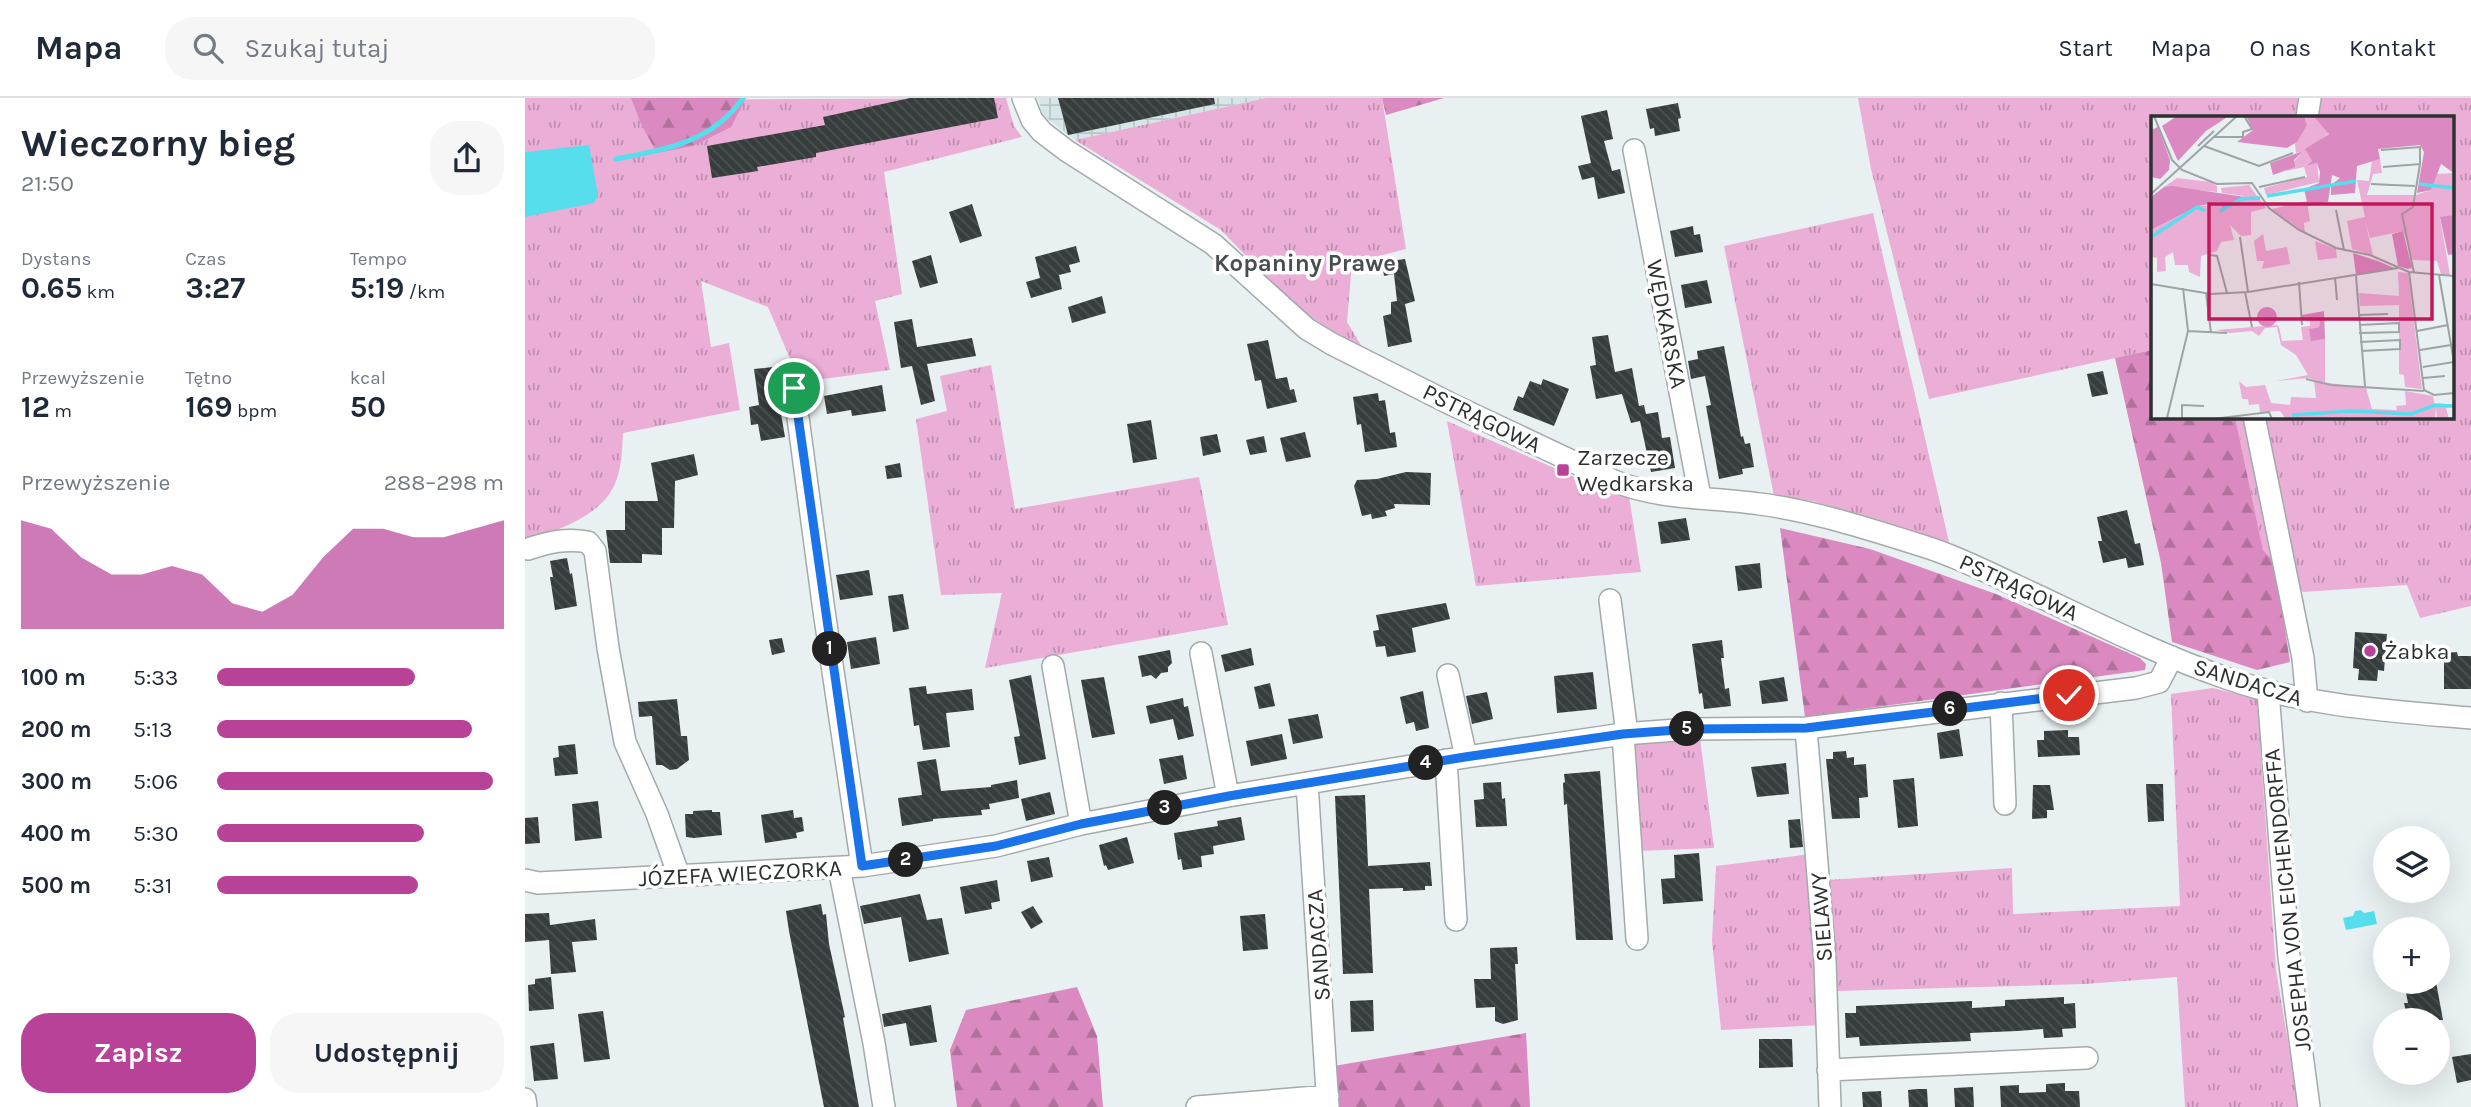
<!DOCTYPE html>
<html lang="pl">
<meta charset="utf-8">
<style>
body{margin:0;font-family:Karla,sans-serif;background:#f6f6f7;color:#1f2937;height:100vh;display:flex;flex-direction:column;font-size:26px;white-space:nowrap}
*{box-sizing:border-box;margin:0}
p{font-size:23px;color:#747a83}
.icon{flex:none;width:38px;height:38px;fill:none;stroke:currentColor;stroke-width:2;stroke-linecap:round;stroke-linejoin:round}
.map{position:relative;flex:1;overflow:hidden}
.sheet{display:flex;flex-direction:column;background:#fff;width:525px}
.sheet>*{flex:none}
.tools{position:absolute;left:1848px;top:728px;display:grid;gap:14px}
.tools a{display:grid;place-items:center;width:77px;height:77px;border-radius:50%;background:#fff;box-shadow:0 7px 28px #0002;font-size:35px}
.pin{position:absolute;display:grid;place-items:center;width:60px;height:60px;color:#fff;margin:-30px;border:4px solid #fff;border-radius:50%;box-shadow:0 2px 7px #0007}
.km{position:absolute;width:35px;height:35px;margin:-18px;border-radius:50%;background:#222;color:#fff;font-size:19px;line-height:35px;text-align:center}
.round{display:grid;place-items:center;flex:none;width:74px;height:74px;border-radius:28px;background:#f6f6f7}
.headline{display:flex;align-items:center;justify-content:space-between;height:119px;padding:0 21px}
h1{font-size:38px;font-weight:700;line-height:52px}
.figures{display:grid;grid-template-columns:repeat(3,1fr);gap:10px;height:119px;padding:7px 21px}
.figures div{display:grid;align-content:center}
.figures b{font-size:30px;font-weight:700}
.figures small{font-size:19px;font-weight:400}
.figures p{font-size:19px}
.chart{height:196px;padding:14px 21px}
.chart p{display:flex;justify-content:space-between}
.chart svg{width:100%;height:126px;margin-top:7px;fill:#b94299;opacity:.7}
.primary-button{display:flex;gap:14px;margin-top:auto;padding:14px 21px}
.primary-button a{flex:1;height:80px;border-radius:28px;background:#b94299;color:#fff;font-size:28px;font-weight:700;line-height:80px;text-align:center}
.primary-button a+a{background:#f6f6f7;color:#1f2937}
ul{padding:0 21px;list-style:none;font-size:23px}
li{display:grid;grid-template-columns:112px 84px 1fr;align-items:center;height:52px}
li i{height:18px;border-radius:9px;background:#b94299}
header{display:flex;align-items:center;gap:42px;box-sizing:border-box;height:98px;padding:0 35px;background:#fff;border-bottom:2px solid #e0e1e3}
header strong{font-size:33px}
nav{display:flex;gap:38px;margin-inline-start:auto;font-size:24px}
.search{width:490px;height:63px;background:#f6f6f7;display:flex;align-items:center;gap:18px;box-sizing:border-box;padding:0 24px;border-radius:28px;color:#747a83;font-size:26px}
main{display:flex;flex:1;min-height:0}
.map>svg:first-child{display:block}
.industrial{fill:url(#industrial-grid)}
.grass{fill:url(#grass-tufts)}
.forest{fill:url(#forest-firs)}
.water{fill:#57deed}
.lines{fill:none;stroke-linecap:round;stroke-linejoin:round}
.stream{stroke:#57deed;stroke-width:5}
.building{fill:url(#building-back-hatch)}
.minor-casing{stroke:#a3aaab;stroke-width:24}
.minor{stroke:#fff;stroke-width:21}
.route-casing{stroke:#fff;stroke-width:14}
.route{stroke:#1a73e8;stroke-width:9}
.poi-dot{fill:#b94299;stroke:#fff;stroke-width:2.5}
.labels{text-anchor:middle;stroke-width:7;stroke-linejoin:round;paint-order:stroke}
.street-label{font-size:23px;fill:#2e3131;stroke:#fff}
.poi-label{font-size:23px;fill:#2e3131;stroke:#fff;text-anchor:start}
.neighbourhood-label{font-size:24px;font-weight:bold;fill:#484e4f;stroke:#fff}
.inset-river{fill:none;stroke:#57deed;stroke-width:3.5}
.inset-road{fill:none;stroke:#9ea4a4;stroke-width:2}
.view{fill:#c2185b;fill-opacity:0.15;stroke:#c2185b;stroke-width:3.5}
.inset-edge{fill:none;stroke:#2e3131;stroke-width:3.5}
</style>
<header>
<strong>Mapa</strong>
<div class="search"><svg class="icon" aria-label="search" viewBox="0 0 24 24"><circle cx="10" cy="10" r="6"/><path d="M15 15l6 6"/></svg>Szukaj tutaj</div>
<nav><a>Start</a><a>Mapa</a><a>O nas</a><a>Kontakt</a></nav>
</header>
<main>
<section class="sheet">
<div class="headline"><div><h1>Wieczorny bieg</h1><p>21:50</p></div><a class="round"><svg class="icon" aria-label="share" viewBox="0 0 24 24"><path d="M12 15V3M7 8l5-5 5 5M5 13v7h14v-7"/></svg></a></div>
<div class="figures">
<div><p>Dystans</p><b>0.65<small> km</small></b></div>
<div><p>Czas</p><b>3:27</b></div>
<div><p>Tempo</p><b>5:19<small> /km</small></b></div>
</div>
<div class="figures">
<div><p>Przewyższenie</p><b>12<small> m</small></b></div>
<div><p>Tętno</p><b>169<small> bpm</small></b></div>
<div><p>kcal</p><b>50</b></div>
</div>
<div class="chart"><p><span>Przewyższenie</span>288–298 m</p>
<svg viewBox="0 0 160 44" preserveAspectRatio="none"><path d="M0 44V6L10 9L20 19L30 25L40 25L50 22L60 25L70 35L80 38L90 32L100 19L110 9L120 9L130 12L140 12L150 9L160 6V44z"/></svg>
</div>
<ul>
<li><b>100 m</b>5:33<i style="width:69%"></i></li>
<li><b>200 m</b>5:13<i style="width:89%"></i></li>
<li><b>300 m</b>5:06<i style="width:96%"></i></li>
<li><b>400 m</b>5:30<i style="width:72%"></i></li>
<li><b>500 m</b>5:31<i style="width:70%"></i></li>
</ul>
<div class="primary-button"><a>Zapisz</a><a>Udostępnij</a></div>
</section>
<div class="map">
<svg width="1946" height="1009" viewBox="0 0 1946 1009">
<defs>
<pattern id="industrial-grid" width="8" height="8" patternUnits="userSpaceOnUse" patternTransform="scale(1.75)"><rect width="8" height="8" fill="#d6e6e8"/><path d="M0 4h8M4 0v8" fill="none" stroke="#b8c6c7"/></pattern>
<pattern id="grass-tufts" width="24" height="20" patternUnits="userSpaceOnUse" patternTransform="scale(1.75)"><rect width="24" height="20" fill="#ebaed6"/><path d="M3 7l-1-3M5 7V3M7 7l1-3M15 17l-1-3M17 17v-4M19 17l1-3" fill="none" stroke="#bf8eae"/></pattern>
<pattern id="forest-firs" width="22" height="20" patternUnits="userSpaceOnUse" patternTransform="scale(1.75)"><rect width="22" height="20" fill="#da8ac0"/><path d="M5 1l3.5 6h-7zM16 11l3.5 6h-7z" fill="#b1719d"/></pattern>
<pattern id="building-back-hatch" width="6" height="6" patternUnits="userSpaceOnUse" patternTransform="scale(1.75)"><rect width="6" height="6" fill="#373d3d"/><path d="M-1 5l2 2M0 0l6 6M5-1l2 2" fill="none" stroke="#4c5151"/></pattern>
</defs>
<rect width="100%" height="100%" fill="#e9f0f1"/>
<path class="industrial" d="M513 0H741L550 42 518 17Z"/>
<path class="grass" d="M0 0H106L108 2 481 0 489 28 497 39 359 74 377 196 350 203 365 272 275 284 243 209 176 183 186 249 204 245 215 312 98 335C97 351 97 368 91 383 78 419 32 431 0 445Z
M741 0H857L881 151 827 165 822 224 839 252 771 210 696 132 550 42Z
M1333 0H1946V508L1895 520 1882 487 1778 494 1738 453 1710 319 1927 318V19H1628L1627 252 1404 301 1346 71Z
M1348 115 1424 444 1288 403 1249 398 1199 148Z
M466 267 490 411 674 379 703 527 460 570 477 495 416 497 391 321 422 313 415 278Z
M922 323 1070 388 1104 398 1116 474 951 488Z
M1688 590 1732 601 1751 872 1774 1009H1660L1652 879 1560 886 1312 893 1303 782 1487 770 1488 816 1655 808 1646 596Z
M1175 640 1189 750 1114 753 1104 646Z
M1286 756 1296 927 1196 932 1187 843 1191 768Z"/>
<path class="forest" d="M106 0H221L206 29 168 48 132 55 116 26Z
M857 0H919L861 17Z
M1627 252 1628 318 1710 319 1738 452 1750 465 1765 564 1732 572 1647 544 1636 465 1590 260Z
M1255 430 1345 451 1471 496 1615 560 1621 566 1620 572 1280 619Z
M552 889 572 938 578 1009H432L425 952 441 912Z
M1001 935 1005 1009H812L809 968Z"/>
<path class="water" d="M64 47 73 97 69 105 0 119V54Z
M1836 812 1839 815 1849 813 1852 826 1821 832 1818 820 1828 818 1830 813Z"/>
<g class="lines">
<path class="stream" d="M91 61C141 51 186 45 218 0"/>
</g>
<path class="building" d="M385 0H469L473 20 291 55V59L232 69 233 73 187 80 182 48 300 27 298 19Z
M533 0H689L690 6 543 37Z
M1153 5 1156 20 1153 21 1155 33 1130 38 1129 30 1125 31 1121 11Z
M1082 12 1088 41 1079 43 1087 73 1095 71 1100 95 1073 101 1069 79 1057 82 1053 68 1066 65 1056 18Z
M447 106 457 138 435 145 424 114Z
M1168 128 1169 137 1175 136 1178 154 1150 159 1145 133Z
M551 148 555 164 544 167 546 174 534 177 537 191 506 200 501 184 515 180 510 159Z
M406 157 413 185 395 190 387 163Z
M880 161 890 203 880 206 887 244 863 249 858 218 866 216V204L872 203 869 176 859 178 857 164Z
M1182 182 1187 205 1160 210 1156 187Z
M577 198 581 215 547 225 543 209Z
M387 221 392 249 447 240 451 258 402 266 410 303 396 307 387 268 376 270 369 224Z
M1083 237 1090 274 1107 270 1114 308 1119 307 1121 316 1133 314 1137 340 1145 339 1150 370 1126 374 1115 323 1106 325 1097 296 1071 301 1065 268 1071 267 1067 239Z
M743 242 751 281 762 279 765 292 769 291 772 304 742 311 736 282 730 283 722 246Z
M1199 248 1216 339 1218 338 1220 346 1225 345 1229 369 1217 371 1218 376 1194 381 1181 308 1186 307 1180 278 1166 281 1163 263 1173 261 1172 253Z
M248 269 260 339 236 343 233 326 226 327 224 309 234 307 229 271Z
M1578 273 1583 296 1567 299 1562 276Z
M1018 281 1044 291 1029 328 988 312 993 298 998 300 1005 283 1016 287Z
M357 287 361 313 327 318 326 312 302 316 299 298Z
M853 295 854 303 860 302 865 335 870 334 872 349 840 354 836 326 832 327 828 299Z
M626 322 632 361 608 365 602 326Z
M780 334 786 359 761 364 755 340Z
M692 336 696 354 678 358 675 339Z
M739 338 742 354 725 357 721 342Z
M169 356 173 377 150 383 149 430H137V457L117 456V465H85L81 432H100V403H133L126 365Z
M375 365 377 379 362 381 360 368Z
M881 374 906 375 905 407 869 406 870 410 860 413 862 418 847 421 846 416 837 418 829 388 832 382 852 381Z
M1602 412 1610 446 1615 445 1619 467 1603 470 1601 460 1578 465 1573 443H1577L1572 419Z
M1161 420 1165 442 1136 446 1133 424Z
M42 460 45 476 47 475 52 508 30 512 25 479H28L25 463Z
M1235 465 1237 490 1213 493 1210 468Z
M344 472 348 497 315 502 311 477Z
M378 496 384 531 368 534 363 498Z
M921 505 925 521 887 530 891 554 862 559 860 548 851 549 848 533 854 532 851 517Z
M1830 534 1862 536 1859 573 1853 572 1852 583 1833 582 1834 571 1828 570Z
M351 539 355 566 326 571 322 544Z
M257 540 260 554 247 557 244 542Z
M1197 542 1199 560H1196L1200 591 1204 590 1206 608 1179 611 1177 595 1174 596 1167 546Z
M726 550 729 567 700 574 696 557Z
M645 552 647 565 643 569V574L636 575 631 581 626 577 617 579 613 558Z
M1932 554 1933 558H1946V591H1919V555Z
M1068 574 1072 611 1032 615 1029 578Z
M506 577 521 661 494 667 489 639 495 638 484 582Z
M579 579 590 636 567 640 556 582Z
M1259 579 1263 603 1237 606 1234 583Z
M745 585 750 608 734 611 729 589Z
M401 588 402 596 447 591 449 612 421 615 425 649 398 652 394 627 389 628 384 590Z
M898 593 904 630 891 633 889 624 881 626 875 599Z
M962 594 968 621 947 626 941 598Z
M658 600 659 609 663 608 669 638 653 642 648 621 625 626 621 608Z
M152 601 156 638H162L164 662 152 671 145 672 137 667H131L127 618 114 619 113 604Z
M793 616 798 640 768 646 763 621Z
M1434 631 1438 658 1415 661 1412 635Z
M1543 632V639H1554L1555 657 1513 659 1512 642H1519V633Z
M757 636 762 661 726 668 721 643Z
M50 646 53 676 30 678 28 660 34 659 33 648Z
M1321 653 1322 660 1329 659V667L1341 666 1343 699 1334 700 1335 720 1307 721 1301 661H1308V654Z
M658 657 662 681 639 686 634 661Z
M411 661 416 693 466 689V687L492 682 494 700 464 706 465 711 456 712 457 717 408 721V723L377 728 373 700 397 697 392 664Z
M1261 665 1264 696 1232 699 1226 669Z
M1075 673 1088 842H1051L1042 706 1039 707 1038 685 1040 684 1039 676Z
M1389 680 1393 728 1373 730 1368 682Z
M976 684 977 701 980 700 982 728 951 729 949 702 959 701 958 685Z
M1621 686H1638L1639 723 1623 724Z
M1508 687H1525L1529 712H1522V720L1507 721Z
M525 694 530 716 501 723 496 701Z
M840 697 843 768 905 764 907 788H900V792L878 793V790L844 791 848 875 818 876 810 698Z
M73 703 77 740 50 743 47 706Z
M187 712V714H195L197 737 169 740 161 739 160 716H168V713Z
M268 712 269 720 277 719 279 733 271 735 272 740 240 745 236 717Z
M13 719 15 745 0 746V720Z
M716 719 720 742 688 748 689 756 676 758 677 769 658 772 656 761 653 762 649 735 693 728 692 723Z
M1275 721 1278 749 1265 750 1263 722Z
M602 739 609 765 583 772 581 767 579 768 574 747Z
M1174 755 1178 803 1138 806 1136 781 1150 780 1149 757Z
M524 759 528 779 506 784 502 763Z
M472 782 475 803 466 805 467 811 440 816 435 789Z
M395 796 402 822 417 820 424 856 384 864 376 819 339 826 335 808Z
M296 806 298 817 301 816 304 846 320 919 318 920 334 1009H299L264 833 261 813Z
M508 808 518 824 506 831 496 814Z
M24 815 25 827 70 821 72 842 47 844 51 874 26 876 24 842 0 844V816Z
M740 816 743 851 718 853 715 818Z
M992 849 993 866H990L993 922 978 926 970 923V909L951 910 949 881H966L965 850Z
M26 879 29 911 4 913 3 887 10 886V881Z
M1879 884H1911L1918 922H1883L1879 905H1883Z
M1539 899V906L1550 905 1551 930 1537 931 1538 939 1519 940 1518 931 1492 933 1445 935 1446 943 1335 948 1334 939 1321 940 1320 915H1331V908L1447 903V910L1480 908V902Z
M848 902 849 933 826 934 825 903Z
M406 907 412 944 385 948 381 925 359 929 357 916Z
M78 913 85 961 59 964 53 916Z
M1234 941H1267L1268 969 1234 970Z
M29 945 33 981 9 983 5 948Z
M1946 956V982L1932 985 1927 959Z
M1540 985V993H1554L1555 1009H1476L1475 988 1494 987V995L1521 994V986Z
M1448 989 1449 1009H1430L1429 990Z
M1392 991H1402L1403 1009H1384L1383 992Z
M1356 993 1357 1009H1338L1337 994Z"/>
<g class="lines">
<g class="minor-casing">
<path id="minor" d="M498 0 507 22 517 34 542 53 688 146 782 231 807 246 928 307 1089 383C1135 402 1187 399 1235 406 1289 413 1343 431 1395 447 1428 457 1460 473 1492 488 1561 520 1629 555 1701 580 1780 608 1863 613 1946 620
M1782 19 1785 0
M1109 52 1175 399
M269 290 299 513 337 768
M1729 318 1778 560 1782 603
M3 451C24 444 41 440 63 444L70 453 83 550 100 644 132 716 154 778
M1085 502 1102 636
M676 555 703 698
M528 568 556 726
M923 577 941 659
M1743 594 1764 859 1784 1009
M1476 605 1480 706
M1281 630 1300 864 1305 1009
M1098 636 1112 841
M921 662 931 822
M782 685 803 1009
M314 770 349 945 359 1009
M0 782 13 785 337 768 471 748 556 726 703 698 941 659 1098 636 1165 631 1281 630 1611 590 1634 584 1647 559
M1303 972 1562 960
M0 1001 1 1009
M672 1009 803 998"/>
</g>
<use href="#minor" class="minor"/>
</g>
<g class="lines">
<g class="route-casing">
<path id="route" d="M269 290 337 768 471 748 556 726 704 698 940 659 1098 636 1165 631 1281 630 1544 597"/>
</g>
<use href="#route" class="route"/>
</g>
<g class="poi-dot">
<rect x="1031" y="365" width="14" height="14" rx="3.5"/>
<circle cx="1845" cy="553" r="7"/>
</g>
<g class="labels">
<g class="street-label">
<text transform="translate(1142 226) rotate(79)" y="8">WĘDKARSKA</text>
<text transform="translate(957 320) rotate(26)" y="8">PSTRĄGOWA</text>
<text transform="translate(1494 489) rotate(25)" y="8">PSTRĄGOWA</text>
<text transform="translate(1723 584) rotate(17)" y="8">SANDACZA</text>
<text transform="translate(215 775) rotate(-3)" y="8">JÓZEFA WIECZORKA</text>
<text transform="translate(1762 802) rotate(-96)" y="8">JOSEPHA VON EICHENDORFFA</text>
<text transform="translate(1296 819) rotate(-94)" y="8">SIELAWY</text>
<text transform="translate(793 847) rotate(-94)" y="8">SANDACZA</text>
</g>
<g class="poi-label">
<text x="1052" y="367">Zarzecze<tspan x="1052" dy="26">Wędkarska</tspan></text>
<text x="1859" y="561">Żabka</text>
</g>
<g class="neighbourhood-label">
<text x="780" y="173">Kopaniny Prawe</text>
</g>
</g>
<g transform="translate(1626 18)">
<rect width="303" height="303" fill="#e9f0f1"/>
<path d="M153 0H162L178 17 155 35 161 45 153 50 166 47 168 66 115 79 113 72 156 61 153 51 135 55 152 35 145 37 144 28 156 9ZM229 43 231 57 222 58 216 79H265L280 74 285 58 303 57V99L289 102 299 159 290 158 286 145 262 144 252 115 219 122 214 104 222 139 201 133 196 105 214 101 206 64 218 65 221 45ZM26 62 60 66 66 70V76L13 71ZM98 69 115 92 100 96V119L90 120 79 109 83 124 70 126 66 135 50 140 49 161 38 156 37 149H24L22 136 14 141 15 155 6 156V142L0 141V114L47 90 84 88 93 80 71 77 70 72ZM156 85 159 105 153 107 154 117 121 93ZM112 118 115 135 136 131 139 148 111 153 113 145H106L103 125ZM164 125 185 133 186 142 167 144ZM247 156 257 157 271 273 254 271 253 259 248 258V189L209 190 208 177 248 180ZM159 204 169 205 168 211 159 213 160 224 174 223V267L158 262 125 265 157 259 145 239 130 229 126 211 114 212 108 220 101 215 79 217 65 214 126 209 128 211 131 225 152 224 150 211 159 210ZM88 265 95 271 114 269 120 287 139 289 140 281 165 282 163 265 215 272 221 293 246 294 245 290 255 289 254 275 282 280 284 291H302L295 292 298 303H286L285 292 284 303H135L129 295 109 296 108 288 98 289 97 283H91Z" fill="#ebaed6"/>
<path d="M26 0H78L55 15 27 45 11 10ZM95 0H153L156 9 146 26 136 32 86 26 102 14ZM162 0H303V57L290 48 280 74 266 77 273 36 269 29 227 33 229 43 206 50 204 77 180 79V69L189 62 181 59 177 86 157 90 153 73 168 67 169 56 166 47 154 50 161 45 154 33 178 18ZM7 11 19 44 18 54 9 63 0 61V14ZM152 35 143 44 144 51 122 59 119 47ZM13 71 21 70 94 81 73 94 69 86 47 90 0 114V81ZM303 99V138L297 139 289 101ZM252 115 261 152 257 153 247 150 241 118ZM202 137 227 145 243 152 205 159ZM106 201a10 10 0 1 1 20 0a10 10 0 1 1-20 0ZM173 195 174 223 160 225 158 213 168 211 169 205 151 204V199Z" fill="#da8ac0"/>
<path class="inset-river" d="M268 68 303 72M116 80 205 65M69 95 90 83 109 82M0 121 46 91 54 95M141 299 201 295 260 298 284 289 302 290"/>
<path class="inset-road" d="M3 0 21 44 31 54 66 68 101 67 118 92 148 114 185 132 219 139 258 156 303 160M62 21H92V16L101 13 93 0M47 30 63 15M53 30 108 50 142 37M230 34 269 31V48M232 51 269 48 262 91 251 98 263 157M220 68 264 70M108 71 154 61M0 78 86 0M185 94 193 134M89 121 97 176M59 139 66 140 76 177M258 156 273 274 283 279 303 277M205 160 214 270M184 161 186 184M148 166 151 209M0 168 60 178 97 176 247 152M94 176 101 211M55 177 60 217M208 199 237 198M208 209 248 207V216L208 217M37 215 76 217M266 215 297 209M209 226 249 224V233L210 235M269 234 300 229M272 251 303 246 288 159M272 262 294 260M155 263 180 269 273 275M16 302 37 215 32 172M31 303V289L53 290M62 303 118 296 121 303"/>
<path class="view" d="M58 88H281V203H58Z"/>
<rect width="303" height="303" class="inset-edge"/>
</g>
</svg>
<div class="tools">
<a><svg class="icon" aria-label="layers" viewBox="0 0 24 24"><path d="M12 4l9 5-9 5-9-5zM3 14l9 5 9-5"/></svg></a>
<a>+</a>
<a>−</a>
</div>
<div class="pin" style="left:269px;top:290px;background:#1e9e55"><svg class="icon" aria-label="arrive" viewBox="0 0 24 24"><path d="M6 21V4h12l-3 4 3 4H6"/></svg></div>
<div class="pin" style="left:1544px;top:597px;background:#d93025"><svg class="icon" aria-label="check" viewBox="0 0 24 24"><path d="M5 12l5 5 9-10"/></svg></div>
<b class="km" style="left:305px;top:551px">1</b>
<b class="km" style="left:381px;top:762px">2</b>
<b class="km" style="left:640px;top:710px">3</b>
<b class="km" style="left:901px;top:665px">4</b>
<b class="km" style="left:1162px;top:631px">5</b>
<b class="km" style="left:1425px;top:611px">6</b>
</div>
</main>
